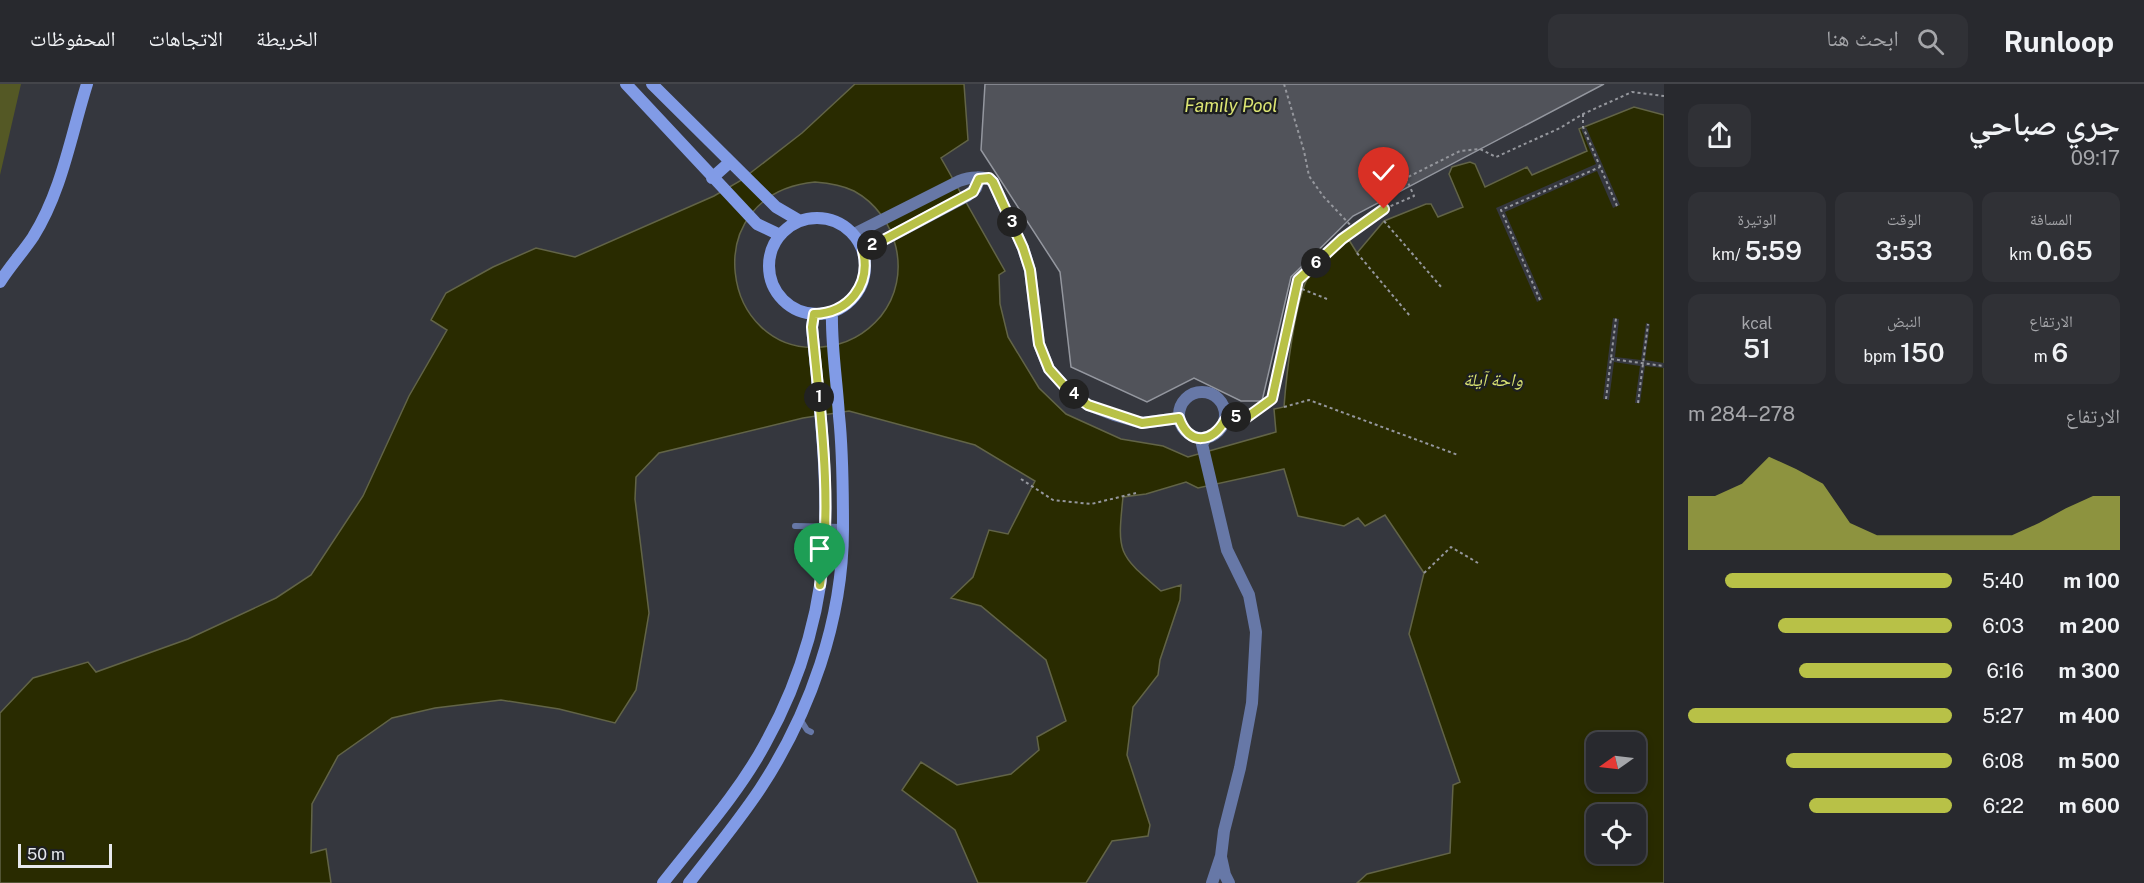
<!DOCTYPE html>
<html lang="ar">
<meta charset="utf-8">
<style>
body{margin:0;font-family:"Public Sans","Noto Naskh Arabic",sans-serif;background:#303136;color:#f1f3f6;direction:rtl;height:100vh;display:flex;flex-direction:column;font-size:22px;white-space:nowrap}
*{box-sizing:border-box;margin:0}
p{font-size:20px;color:#a5a6aa}
.icon{flex:none;width:33px;height:33px;fill:none;stroke:currentColor;stroke-width:2;stroke-linecap:round;stroke-linejoin:round}
.map{position:relative;flex:1;overflow:hidden;direction:ltr}
.sheet{display:flex;flex-direction:column;background:#28292e;width:480px}
.sheet>*{flex:none}
.needle{width:39px;rotate:256deg}
.tools{position:absolute;left:1586px;top:648px;display:grid;gap:12px}
.tools a{display:grid;place-items:center;width:60px;height:60px;border-radius:12px;background:#28292e;box-shadow:0 3px 9px #0003,0 0 0 2px #44454a;font-size:30px}
.scale{position:absolute;left:18px;bottom:15px;width:94px;box-sizing:border-box;padding-left:6px;border:3px solid #e7e9ed;border-top:0;font-size:16px;line-height:21px;white-space:nowrap;color:#e7e9ed;-webkit-text-stroke:4px #1d1f21;paint-order:stroke}
.pin{position:absolute;display:grid;place-items:center;width:51px;height:51px;color:#fff;margin:-62px -26px;border-radius:50% 50% 50% 0;rotate:-45deg;box-shadow:0 0 6px #0007}
.pin .icon{rotate:45deg}
.km{position:absolute;width:30px;height:30px;margin:-15px;border-radius:50%;background:#222;color:#fff;font-size:16px;line-height:30px;text-align:center}
.round{display:grid;place-items:center;flex:none;width:63px;height:63px;border-radius:12px;background:#303136}
.overview{display:flex;align-items:center;justify-content:space-between;height:102px;padding:0 24px}
h1{font-size:33px;font-weight:600;line-height:45px}
.figures{display:grid;grid-template-columns:repeat(3,1fr);gap:9px;height:102px;padding:6px 24px}
.figures div{display:grid;align-content:center;border-radius:12px;background:#303136;text-align:center}
.figures b{font-size:26px;font-weight:600}
.figures small{font-size:16px;font-weight:400}
.figures p{font-size:16px}
.chart{height:168px;padding:12px 24px}
.chart p{display:flex;justify-content:space-between}
.chart svg{width:100%;height:108px;margin-top:6px;fill:#b8c147;opacity:.7}
ul{padding:0 24px;list-style:none;font-size:20px}
li{display:grid;grid-template-columns:96px 72px 1fr;align-items:center;height:45px}
li i{height:15px;border-radius:8px;background:#b8c147}
header{display:flex;align-items:center;gap:36px;box-sizing:border-box;height:84px;padding:0 30px;background:#28292e;border-bottom:2px solid #44454a}
header strong{font-size:28px}
nav{display:flex;gap:33px;margin-inline-start:auto;font-size:21px}
.search{width:420px;height:54px;background:#303136;display:flex;align-items:center;gap:15px;box-sizing:border-box;padding:0 21px;border-radius:12px;color:#a5a6aa;font-size:22px}
main{display:flex;flex:1;min-height:0}
.map>svg:first-child{display:block}
.green{fill:#545825}
.water{fill:#292b00;stroke:#626447;stroke-width:1.5;fill-rule:evenodd}
.pier{fill:#35373e}
.building{fill:#51535a;stroke:#94979f;stroke-width:1.5}
.lines{fill:none;stroke-linecap:round;stroke-linejoin:round}
.path{stroke:#95979d;stroke-width:2;stroke-dasharray:3 3;stroke-linecap:butt}
.lane{stroke:#6778a7;stroke-width:6}
.street{stroke:#6778a7;stroke-width:12}
.secondary{stroke:#819be6;stroke-width:12}
.route-casing{stroke:#fff;stroke-width:12}
.route{stroke:#b8c147;stroke-width:8}
.labels{text-anchor:middle;stroke-width:4.5;stroke-linejoin:round;paint-order:stroke}
.water-label{font-size:18px;font-style:italic;fill:#dce573;stroke:#1d1f21}
</style>
<header>
<strong>Runloop</strong>
<div class="search"><svg class="icon" aria-label="search" viewBox="0 0 24 24"><circle cx="10" cy="10" r="6"/><path d="M15 15l6 6"/></svg>ابحث هنا</div>
<nav><a>الخريطة</a><a>الاتجاهات</a><a>المحفوظات</a></nav>
</header>
<main>
<section class="sheet">
<div class="overview"><div><h1>جري صباحي</h1><p>09:17</p></div><a class="round"><svg class="icon" aria-label="share" viewBox="0 0 24 24"><path d="M12 15V3M7 8l5-5 5 5M5 13v7h14v-7"/></svg></a></div>
<div class="figures">
<div><p>المسافة</p><b>0.65<small> km</small></b></div>
<div><p>الوقت</p><b>3:53</b></div>
<div><p>الوتيرة</p><b>5:59<small> /km</small></b></div>
</div>
<div class="figures">
<div><p>الارتفاع</p><b>6<small> m</small></b></div>
<div><p>النبض</p><b>150<small> bpm</small></b></div>
<div><p>kcal</p><b>51</b></div>
</div>
<div class="chart"><p><span>الارتفاع</span>278–284 m</p>
<svg viewBox="0 0 160 44" preserveAspectRatio="none"><path d="M0 44V22L10 22L20 17L30 6L40 11L50 17L60 33L70 38L80 38L90 38L100 38L110 38L120 38L130 33L140 27L150 22L160 22V44z"/></svg>
</div>
<ul>
<li><b>100 m</b>5:40<i style="width:86%"></i></li>
<li><b>200 m</b>6:03<i style="width:66%"></i></li>
<li><b>300 m</b>6:16<i style="width:58%"></i></li>
<li><b>400 m</b>5:27<i style="width:100%"></i></li>
<li><b>500 m</b>6:08<i style="width:63%"></i></li>
<li><b>600 m</b>6:22<i style="width:54%"></i></li>
</ul>
</section>
<div class="map">
<svg width="1664" height="799" viewBox="0 0 1664 799">
<rect width="100%" height="100%" fill="#35373e"/>
<path class="green" d="M0 0H21L0 91Z"/>
<path class="water" d="M855 0H964L968 56 941 74 1005 187 999 191 1000 220 1008 253 1039 304 1066 330 1121 355 1163 362 1188 373 1276 348 1274 325 1284 323C1286 295 1295 211 1310 190 1319 177 1337 166 1349 156L1357 169 1384 137 1426 120H1431L1438 133 1463 123 1449 90 1452 83 1470 78 1475 80 1485 103 1527 83 1532 91 1587 67 1579 45 1634 23 1664 31V799H1357L1367 790 1450 769 1453 701 1460 698 1409 550 1424 489 1385 431 1365 442 1358 434 1344 442 1298 432 1284 385 1198 404 1186 398 1146 410 1123 413C1117 470 1118 470 1161 507L1181 501 1180 516 1160 576 1158 591 1133 623 1127 671 1150 741 1148 752 1112 757 1086 799H978L955 746 902 706 921 678 957 701 1011 690 1039 666 1037 653 1066 637 1046 576 981 522 951 514 973 493 989 446 1008 450 1035 397 975 361 849 327 803 334 659 369 636 393 635 415 649 529 636 606 615 639 559 625 501 616 435 624 392 634 338 672 312 720 311 769 326 765 331 799H0V629L33 594 88 578 96 588 188 555 276 514 311 491 363 412 409 312 447 246 431 236 446 209 493 183 536 164 575 173 714 112 740 97 802 49ZM815 98C828 99 842 101 854 107 898 131 913 192 881 232 866 250 846 261 822 263 721 273 694 110 815 98ZM1596 658H1635V698H1596ZM1596 730H1635V770H1596Z"/>
<path class="pier" d="M1586 43 1620 121 1613 124 1597 87 1505 128 1543 215 1537 218 1496 124 1596 80 1581 45Z
M1613 234 1619 235 1615 273 1641 276 1646 239 1650 240 1645 276 1664 279V284L1645 282 1640 319H1635L1640 282 1614 278 1609 316 1603 315Z"/>
<path class="building" d="M985 0H1604L1353 132 1291 193 1262 317H1241L1194 294 1147 318 1071 283 1060 188 981 66Z"/>
<g class="lines">
<path class="path" d="M1284 0 1304 67 1309 92 1323 112 1354 145
M1583 30V43L1617 122
M1384 137 1442 204
M1357 169 1410 232
M1302 205 1327 215
M1540 216 1501 126 1600 83
M1611 275 1664 282
M1606 315 1616 234
M1638 319 1648 240
M1284 323 1309 316 1458 371
M1225 336 1246 334 1272 315 1298 196 1354 146 1384 125 1414 112 1406 94 1460 67 1480 65 1496 73 1560 44 1583 30 1632 8 1664 12
M1021 395 1053 416 1091 420 1136 409
M1424 489 1451 463 1478 479"/>
<path class="lane" d="M795 442 842 443
M800 635 807 646 811 648"/>
<path class="street" d="M854 150 959 97C969 93 985 91 993 98L1023 164 1030 186 1039 260 1049 285 1067 305 1088 321 1114 331 1142 339 1179 334
M863 167 967 112 976 104 979 95
M1179 331a23 23 0 1 1 46 0a23 23 0 1 1-46 0Z
M1206 354 1202 360 1227 466 1249 511 1256 548 1252 619 1240 684 1224 747 1221 772 1212 799
M1221 773 1225 791 1229 799"/>
<path class="secondary" d="M626 0 757 140 780 151
M652 0 776 123 800 137
M712 94 730 78
M769 182a48 48 0 1 1 96 0a48 48 0 1 1-96 0Z
M0 198C10 182 23 168 33 153 62 107 71 51 87 0
M663 799C698 754 738 710 765 660 802 594 824 518 825 443 827 376 818 309 812 243L814 230
M689 799C713 768 738 738 760 705 810 629 843 536 843 445 843 408 843 369 839 332 837 297 831 262 832 228"/>
</g>
<g class="lines">
<g class="route-casing">
<path id="route" d="M820 501C833 417 820 327 812 243L814 230C849 229 871 201 863 167L973 108 979 95 989 94 993 98 1023 164 1030 186 1039 260 1049 285 1067 305 1088 321 1142 339 1179 334C1189 362 1213 359 1225 336L1246 334 1272 315 1298 196 1342 155 1384 125"/>
</g>
<use href="#route" class="route"/>
</g>
<g class="labels">
<g class="water-label">
<text x="1231" y="28">Family Pool</text>
<text x="1493" y="302">واحة آيلة</text>
</g>
</g>
</svg>
<div class="tools">
<a><svg class="needle" viewBox="-14 -14 28 28"><path d="M0-13l5 13h-10z" fill="#e53935"/><path d="M0 13l5-13h-10z" fill="#a5a6aa"/></svg></a>
<a><svg class="icon" aria-label="locate" viewBox="0 0 24 24"><circle cx="12" cy="12" r="6"/><path d="M12 2v4M12 18v4M2 12h4M18 12h4"/></svg></a>
</div>
<div class="scale">50 m</div>
<div class="pin" style="left:820px;top:501px;background:#1e9e55"><svg class="icon" aria-label="arrive" viewBox="0 0 24 24"><path d="M6 21V4h12l-3 4 3 4H6"/></svg></div>
<div class="pin" style="left:1384px;top:125px;background:#d93025"><svg class="icon" aria-label="check" viewBox="0 0 24 24"><path d="M5 12l5 5 9-10"/></svg></div>
<b class="km" style="left:819px;top:313px">1</b>
<b class="km" style="left:872px;top:161px">2</b>
<b class="km" style="left:1012px;top:138px">3</b>
<b class="km" style="left:1074px;top:310px">4</b>
<b class="km" style="left:1236px;top:333px">5</b>
<b class="km" style="left:1316px;top:179px">6</b>
</div>
</main>
